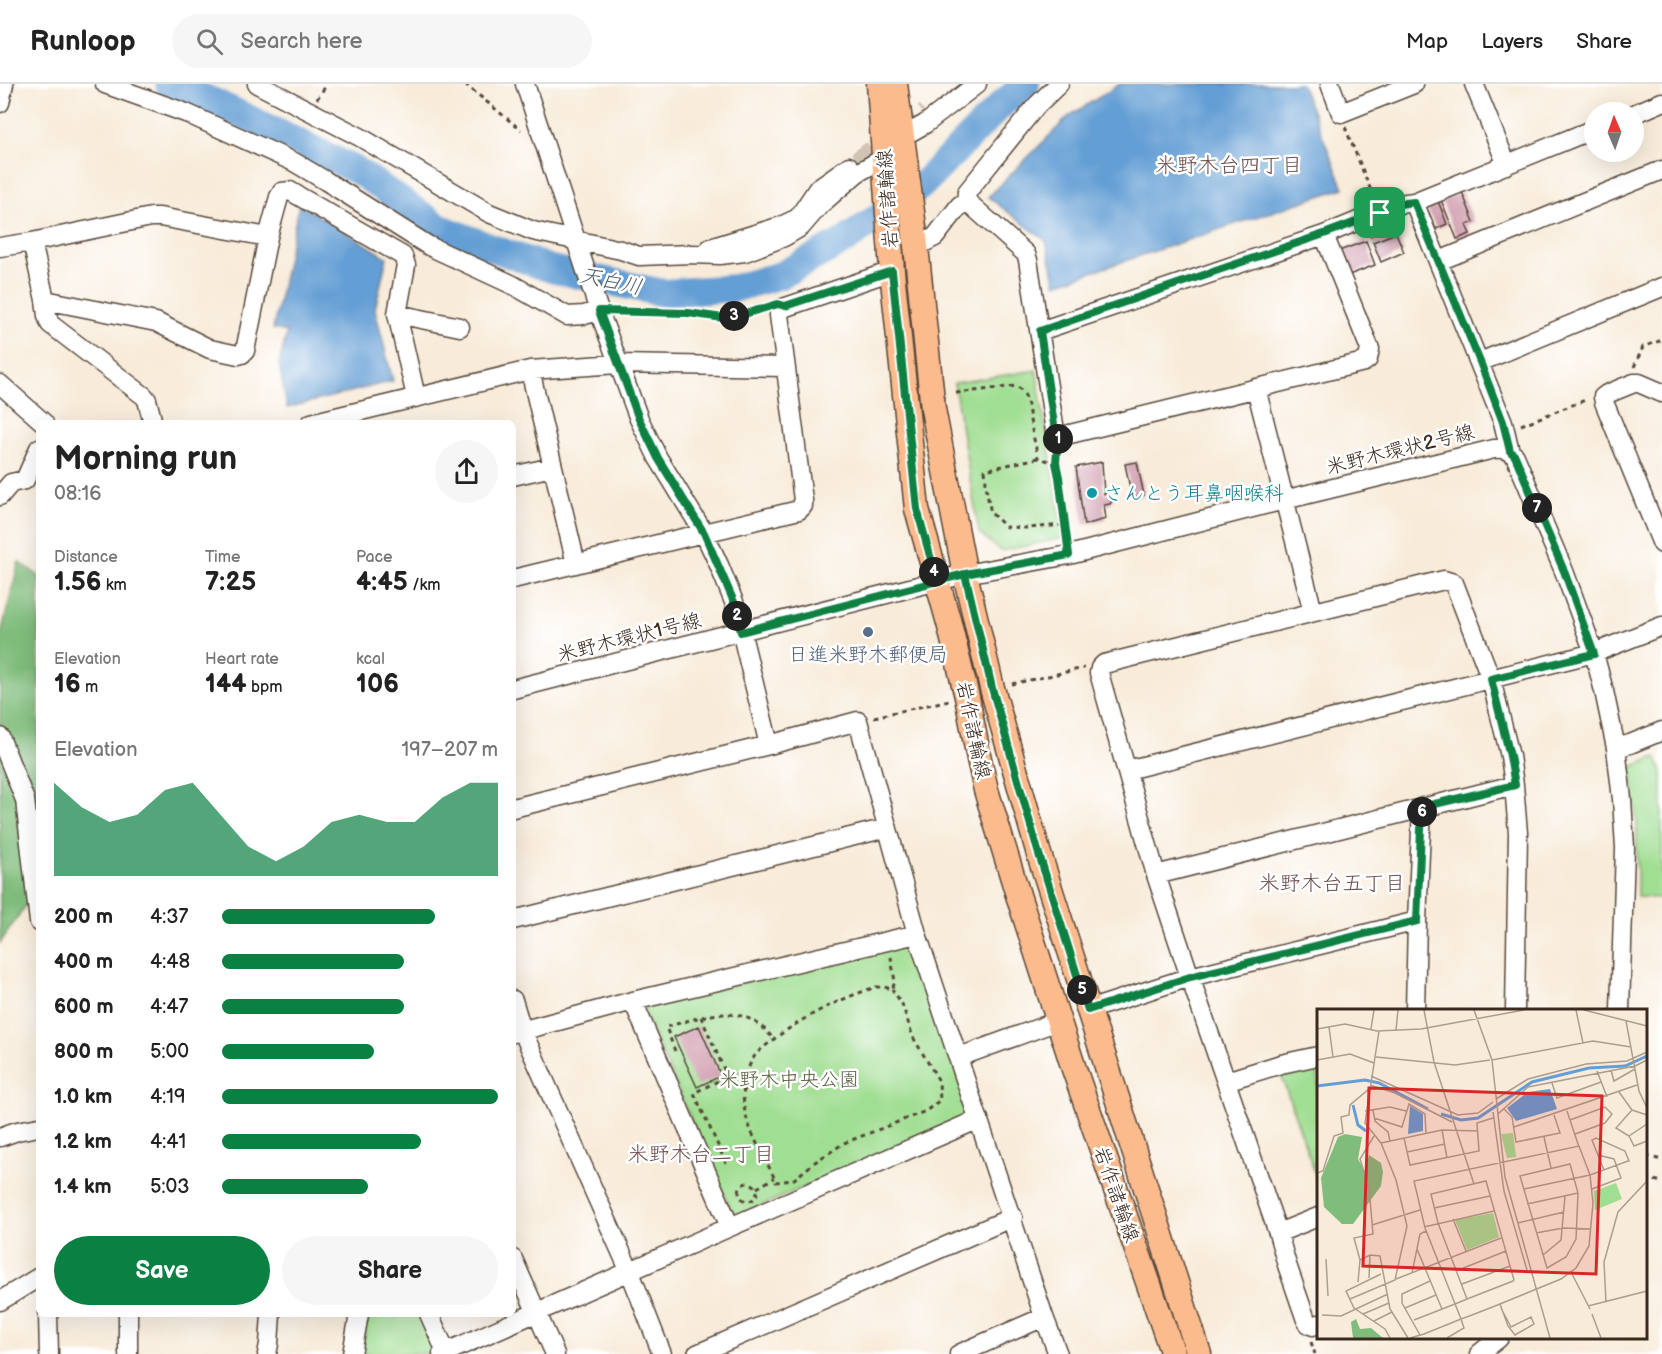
<!DOCTYPE html>
<meta charset="utf-8">
<style>
body{margin:0;font-family:"Balsamiq Sans","Klee One",sans-serif;background:#f6f6f6;color:#222;height:100vh;display:flex;flex-direction:column;font-size:22px;white-space:nowrap}
*{box-sizing:border-box;margin:0}
p{font-size:20px;color:#767676}
.icon{flex:none;width:33px;height:33px;fill:none;stroke:currentColor;stroke-width:2;stroke-linecap:round;stroke-linejoin:round}
.map{position:relative;flex:1;overflow:hidden}
.details{position:absolute;left:36px;top:336px;width:480px;height:897px;display:flex;flex-direction:column;background:#fff;border-radius:9px;box-shadow:0 6px 24px #0002}
.details>*{flex:none}
.needle{width:39px;rotate:358deg}
.buttons{position:absolute;left:1584px;top:18px;display:grid;gap:12px}
.buttons a{display:grid;place-items:center;width:60px;height:60px;border-radius:50%;background:#fff;box-shadow:0 6px 24px #0002;font-size:30px}
.pin{position:absolute;display:grid;place-items:center;width:51px;height:51px;color:#fff;margin:-26px;border-radius:12px;box-shadow:0 3px 9px #0006}
.km{position:absolute;width:30px;height:30px;margin:-15px;border-radius:50%;background:#222;color:#fff;font-size:16px;line-height:30px;text-align:center}
.round{display:grid;place-items:center;flex:none;width:63px;height:63px;border-radius:32px;background:#f6f6f6}
.headline{display:flex;align-items:center;justify-content:space-between;height:102px;padding:0 18px}
h1{font-size:33px;font-weight:800;line-height:45px}
.metrics{display:grid;grid-template-columns:repeat(3,1fr);gap:9px;height:102px;padding:6px 18px}
.metrics div{display:grid;align-content:center}
.metrics b{font-size:26px;font-weight:800}
.metrics small{font-size:16px;font-weight:400}
.metrics p{font-size:16px}
.chart{height:168px;padding:12px 18px}
.chart p{display:flex;justify-content:space-between}
.chart svg{width:100%;height:108px;margin-top:6px;fill:#0b8043;opacity:.7}
.button{display:flex;gap:12px;margin-top:auto;padding:12px 18px}
.button a{flex:1;height:69px;border-radius:36px;background:#0b8043;color:#fff;font-size:24px;font-weight:800;line-height:69px;text-align:center}
.button a+a{background:#f6f6f6;color:#222}
ul{padding:0 18px;list-style:none;font-size:20px}
li{display:grid;grid-template-columns:96px 72px 1fr;align-items:center;height:45px}
li i{height:15px;border-radius:8px;background:#0b8043}
header{display:flex;align-items:center;gap:36px;box-sizing:border-box;height:84px;padding:0 30px;background:#fff;border-bottom:2px solid #e0e0e0}
header strong{font-size:28px}
nav{display:flex;gap:33px;margin-inline-start:auto;font-size:21px}
.search{width:420px;height:54px;background:#f6f6f6;display:flex;align-items:center;gap:15px;box-sizing:border-box;padding:0 21px;border-radius:33px;color:#767676;font-size:22px}
.map>svg:first-child{display:block}
.green{fill:#a0de92;stroke:#6e8458;stroke-width:1.5}
.forest{fill:#80bd7c;stroke:#5e744d;stroke-width:1.5}
.water{fill:#649ed4;stroke:#506479;stroke-width:1.5}
.lines{fill:none;stroke-linecap:round;stroke-linejoin:round}
.river{stroke:#649ed4;stroke-width:28}
.building{fill:#cb92a6}
.minor-tunnel{stroke:#d2c4b4;stroke-width:18;stroke-dasharray:18 9;stroke-linecap:butt}
.minor-casing{stroke:#57473a;stroke-width:21}
.major-casing{stroke:#57473a;stroke-width:27}
.path{stroke:#57473a;stroke-width:3;stroke-dasharray:4.5 4.5;stroke-linecap:butt}
.minor{stroke:#fff;stroke-width:18}
.major{stroke:#fbbb8d;stroke-width:24}
.route-casing{stroke:#fff;stroke-width:12}
.route{stroke:#0b8043;stroke-width:8}
.culture-dot{fill:#0f9aa8;stroke:#fff;stroke-width:2}
.service-dot{fill:#5c6f8a;stroke:#fff;stroke-width:2}
.labels{text-anchor:middle;stroke-width:5;stroke-linejoin:round;paint-order:stroke}
.street-label{font-size:20px;fill:#3b2a1e;stroke:#fff}
.culture-label{font-size:20px;fill:#0d838f;stroke:#fff;text-anchor:start}
.service-label{font-size:20px;fill:#4e5e75;stroke:#fff}
.park-label{font-size:20px;fill:#596041;stroke:#fff}
.neighbourhood-label{font-size:21px;fill:#6d4e4e;stroke:#fff}
.water-label{font-size:21px;font-style:italic;fill:#4d5e70;stroke:#fff}
.inset-river{fill:none;stroke:#649ed4;stroke-width:3}
.inset-road{fill:none;stroke:#ac9e8e;stroke-width:1.5}
.view{fill:#d62828;fill-opacity:0.15;stroke:#d62828;stroke-width:3}
.inset-edge{fill:none;stroke:#3b2a1e;stroke-width:3}
</style>
<header>
<strong>Runloop</strong>
<div class="search"><svg class="icon" aria-label="search" viewBox="0 0 24 24"><circle cx="10" cy="10" r="6"/><path d="M15 15l6 6"/></svg>Search here</div>
<nav><a>Map</a><a>Layers</a><a>Share</a></nav>
</header>
<div class="map">
<svg width="1662" height="1270" viewBox="0 0 1662 1270">
<rect width="100%" height="100%" fill="#fff"/>
<filter id="ink" filterUnits="userSpaceOnUse"><feTurbulence type="fractalNoise" baseFrequency=".0167" numOctaves="2"/><feDisplacementMap in="SourceGraphic" scale="12" xChannelSelector="R" yChannelSelector="G"/><feConvolveMatrix kernelMatrix="1 2 1 2 8 2 1 2 1" color-interpolation-filters="sRGB"/></filter>
<filter id="wash" filterUnits="userSpaceOnUse"><feTurbulence type="fractalNoise" baseFrequency=".008" numOctaves="4" result="noise"/><feDisplacementMap in="SourceGraphic" scale="24" xChannelSelector="R" yChannelSelector="G"/><feGaussianBlur stdDeviation="1.35" result="paint"/><feColorMatrix in="noise" values="0 0 0 0 0 0 0 0 0 0 0 0 0 0 0 0 0 1.4 0 .05"/><feComposite in="paint" operator="in"/></filter>
<g filter="url(#wash)">
<rect width="100%" height="100%" fill="#f8ebd9"/>
<path class="green" d="M1036 286 1064 454 1001 467 979 449 954 299Z
M1656 673 1662 688V814L1637 813V740L1631 683Z
M906 858 914 862 970 1026 966 1033 740 1131 732 1128 644 929 647 922Z
M1318 980V1098L1281 991Z
M369 1230H419L432 1259 431 1268 425 1270H360Z"/>
<path class="forest" d="M19 478 39 492V802L0 859V554Z"/>
<path class="water" d="M1120 0H1301L1344 104 1056 200 1046 157 988 113 1069 32Z
M299 120 387 173 375 225 393 297 287 324 279 280 287 248 273 245Z"/>
<g class="lines">
<path class="river" d="M169 0 212 17 356 86 441 144 492 164 551 185 663 209 736 204 781 191 846 156 921 102 1003 19 1026 0"/>
</g>
<g id="blocks">
<path class="building" d="M1462 108 1474 138 1466 141 1470 150 1457 155 1441 116Z
M1438 117 1447 140 1436 145 1426 122Z
M1388 130 1392 140 1386 142 1388 145 1370 152 1365 139Z
M1396 149 1404 168 1381 178 1373 158Z
M1366 157 1375 181 1349 191 1339 167Z
M1102 378 1104 410 1113 409V415L1110 420 1104 421 1106 435 1084 441 1076 383Z
M1137 378 1144 411 1132 414 1125 380Z
M699 942 721 992 697 1003 674 953Z"/>
</g>
</g>
<g filter="url(#ink)">
<use href="#blocks" fill-opacity="0" stroke="#57473a" stroke-width="1.5"/>
<g class="lines">
<path class="minor-tunnel" d="M857 76 925 28"/>
<g class="minor-casing">
<path id="minor" d="M105 0 186 29 294 78 326 97 429 162 513 201 567 232 584 231 599 227
M257 0 360 53 489 129 533 147 621 166 639 172 691 170 720 171 745 168 784 153 801 143 820 121 857 89 884 74
M525 0 599 227 639 335 658 374 704 449 719 481 734 518 769 661
M1330 0 1341 29 1414 0
M1474 0 1507 81
M0 19 4 0
M1634 30 1662 18
M902 53 925 40 977 0
M1414 118 1503 338 1510 367
M966 119 971 121 1026 170 1028 176 1055 347 1058 351H1066L1364 278 1368 275 1370 265 1324 151
M32 158 45 216 47 232 50 240 144 312 147 316 153 339
M0 163 32 158 151 133H160L268 153
M916 163 935 153 960 121 966 119 967 108 1036 22 1059 0
M710 164 781 142 798 134 818 104 849 82
M1439 177 1662 86
M45 216 156 238 210 265 238 271 242 270 245 267 268 153 279 113 282 108 290 107 403 172 406 181 397 230 416 313
M397 230 460 243
M1040 247 1324 151 1399 120 1414 118 1594 45
M1480 278 1662 203
M530 286 576 480
M0 300 44 339
M1256 304 1313 528
M1662 309 1639 299H1634L1607 310 1603 313 1604 318 1662 460
M311 339 530 286 618 280 785 283
M513 392 552 383
M0 412 11 399 25 396 39 364
M513 495 799 426 803 422V416L779 231 780 225 892 187
M513 605 965 490 1069 471 1284 416 1494 365C1504 364 1508 366 1515 372L1564 487 1594 569 1604 607 1616 664 1622 715 1625 764 1620 926
M0 653 25 716 39 838
M1616 664 1630 660 1662 647
M1127 686 1594 569 1662 542
M513 724 769 661 858 637 917 850 1044 1233 1058 1270
M1156 791 1514 701
M513 836 887 744
M513 916 522 946 630 1188 662 1270
M633 917 730 1143
M1088 926 1190 893 1417 837
M1415 926 1417 837 1422 723
M513 949 633 917 917 850
M959 973 1058 937
M1226 997 1281 980 1318 972
M0 1053 17 1047 39 1043
M1278 1149 1318 1133
M513 1175 555 1270
M0 1217 39 1193
M48 1230 49 1270
M429 1230 447 1270
M1318 1240 1313 1242 1309 1240 1306 1236 1287 1181 1278 1149 1190 893 1156 791 1099 589 1100 584 1104 580 1444 496 1454 499 1491 595 1510 672 1514 701 1518 749 1515 926
M128 1270V1230
M267 1270 269 1260 271 1230
M352 1270 359 1230
M442 1270 730 1143 979 1035
M697 1270 1013 1133
M959 1270 1044 1233
M1479 1270 1499 1254"/>
</g>
<g class="major-casing">
<path id="major" d="M879 0 892 187 917 425 949 539 967 613 979 675 986 706 1018 811 1074 985 1173 1270
M895 0 914 143 933 325 965 490 992 604 1038 767 1199 1270"/>
</g>
<path class="path" d="M465 0 521 46
M317 15 327 0
M1345 43 1374 114
M615 227 688 229 723 234 763 225
M1634 283 1643 263 1662 256
M956 309 1017 302C1031 314 1027 325 1031 341 1033 352 1036 363 1038 374L1056 379
M1521 341 1588 315
M1056 368V379L1067 456
M1038 374 985 386 987 410 991 429 1006 443 1027 444 1065 441
M1012 600 1084 584
M874 633 950 616
M891 873 895 898 892 905 884 903H876C839 915 805 932 774 955 767 961 759 966 754 973 745 987 742 1006 744 1022 748 1049 766 1074 776 1098L793 1096 815 1078 844 1059 926 1027 940 1016 939 997 913 953 902 920 892 905
M701 933 727 992
M675 967 666 943C705 932 744 915 774 956
M1646 1072 1662 1076
M726 1079 694 1009 730 991 736 990 747 991
M1646 1094 1662 1098
M739 1108a9 9 0 1 1 18 0a9 9 0 1 1-18 0Z
M757 1104 774 1094
M1311 1258 1315 1270"/>
<use href="#minor" class="minor"/>
<use href="#major" class="major"/>
</g>
</g>
<g class="lines" filter="url(#ink)">
<g class="route-casing">
<path id="route" d="M1380 129 1324 150 1040 247 1055 347 1058 351 1056 379 1059 393 1069 471 965 490 741 548 734 518 704 449 658 374 639 335 599 227 688 229 723 234 748 229 778 220 785 222 892 187 917 425 937 497 965 490 992 604 1038 767 1088 926 1190 893 1417 837 1422 723 1515 701 1510 672 1491 595 1594 570 1564 487 1515 372 1510 367 1503 338 1480 278 1414 118 1399 120 1380 129"/>
</g>
<use href="#route" class="route"/>
</g>
<circle class="culture-dot" cx="1092" cy="409" r="6"/>
<circle class="service-dot" cx="868" cy="548" r="6"/>
<g class="labels">
<g class="street-label">
<text transform="translate(887 115) rotate(-94)" y="7">岩作諸輪線</text>
<text transform="translate(1400 365) rotate(-14)" y="7">米野木環状2号線</text>
<text transform="translate(629 553) rotate(-14)" y="7">米野木環状1号線</text>
<text transform="translate(974 646) rotate(78)" y="7">岩作諸輪線</text>
<text transform="translate(1117 1110) rotate(71)" y="7">岩作諸輪線</text>
</g>
<g class="culture-label">
<text x="1104" y="416">さんとう耳鼻咽喉科</text>
</g>
<g class="service-label">
<text x="868" y="577">日進米野木郵便局</text>
</g>
<g class="park-label">
<text x="789" y="1002">米野木中央公園</text>
</g>
<g class="neighbourhood-label">
<text x="1229" y="88">米野木台四丁目</text>
<text x="1332" y="806">米野木台五丁目</text>
<text x="701" y="1077">米野木台二丁目</text>
</g>
<g class="water-label">
<text transform="translate(611 197) rotate(12)" y="7">天白川</text>
</g>
</g>
<g transform="translate(1317 925)">
<rect width="330" height="330" fill="#f8ebd9"/>
<path d="M196 124 199 148 190 149 184 125ZM299 174 305 190 278 201 277 182ZM176 204 182 228 150 241 138 211Z" fill="#a0de92"/>
<path d="M28 125 45 128 41 150 48 163 52 146 64 154 66 163 64 177 36 215H25L7 198 4 169 21 128ZM39 310 43 320 54 319 66 329H36L34 313Z" fill="#80bd7c"/>
<path d="M233 80 240 100 199 112 190 99 211 83ZM93 97 106 105V122L91 125Z" fill="#649ed4"/>
<path class="inset-river" d="M0 77 48 71 62 74 111 100M36 96 41 116 49 122M124 105 144 111 161 109 215 73 272 59 308 57 330 47"/>
<path class="inset-road" d="M107 1 117 53 157 175M157 1 175 51 188 168 233 329M259 1 266 34M267 1 330 17M309 12 322 82 330 99M12 18 16 48M0 20 28 15 60 22 104 20 207 1M54 20 57 1M79 21 81 1M59 48 138 56 173 51M0 51 33 45 57 54M175 51 276 32 314 38M294 61 297 72 318 60M280 62 290 88M54 67 141 106 161 104 176 93M235 74 240 89 284 73M53 76 78 84 135 113M302 83 315 101 330 106M179 90 211 70 269 55 310 52 330 43M187 100 195 108 199 133 243 124 237 106M56 101 58 112 71 123 73 132M315 101 299 119 312 127 317 137 330 132M48 102 73 98 89 102M250 102 262 138M176 103 187 182 210 261M181 105 211 78 318 57 330 51M57 109 85 118 92 95 108 105 109 125M253 111 288 98 295 105 288 114 258 125M197 118 320 76M125 121 130 149M312 127 330 115M227 128 234 159M87 129 93 156 162 142 160 114 176 109M64 134 125 121 161 122M90 143 128 135M253 155 261 184 259 230 249 248 230 259 203 167ZM0 164 6 162 17 127 26 124 24 108 32 106 33 96 52 80M207 180 273 166 311 152H312L308 142 279 129 275 131 287 161M275 180 304 169 297 150 281 146M210 195 261 184M117 199 173 187M136 210 149 242M201 214 247 203M55 216 103 201M107 218 177 202M219 224 246 219 274 220M100 240 125 300M226 246 244 231 248 187M9 250 11 287M43 251 37 229 56 225 52 179 43 150 57 127M139 262 189 242M254 263 273 300M95 264 103 225 109 222M64 265 29 282 37 299 68 320 73 329M52 269 53 246M79 270 184 229M41 273 43 251 53 246 63 247 73 300 91 329M145 275 193 257M33 290 78 271 90 217 79 171 64 134 48 114 62 22M289 293 287 253 301 203 330 172M183 295 191 317 198 326 217 315 214 308 194 318 184 299M271 297 330 282M88 299 119 286M46 305 72 294M275 305 284 329M5 306 24 307 71 285M97 311 138 295 150 290 196 272 197 271 169 172 114 185 121 214 150 290M57 312 75 303M103 326 85 294V285L113 272M93 329 107 325 144 310 155 306 178 297 244 270 259 259 272 237 276 194 273 166 262 137 97 172 108 219 144 310 147 319 130 329"/>
<path class="view" d="M52 79 285 87 279 265 46 257Z"/>
<rect width="330" height="330" class="inset-edge"/>
</g>
</svg>
<div class="buttons">
<a><svg class="needle" viewBox="-14 -14 28 28"><path d="M0-13l5 13h-10z" fill="#e53935"/><path d="M0 13l5-13h-10z" fill="#767676"/></svg></a>
</div>
<div class="pin" style="left:1380px;top:129px;background:#1e9e55"><svg class="icon" aria-label="arrive" viewBox="0 0 24 24"><path d="M6 21V4h12l-3 4 3 4H6"/></svg></div>
<b class="km" style="left:1058px;top:355px">1</b>
<b class="km" style="left:737px;top:532px">2</b>
<b class="km" style="left:734px;top:232px">3</b>
<b class="km" style="left:934px;top:488px">4</b>
<b class="km" style="left:1082px;top:906px">5</b>
<b class="km" style="left:1422px;top:728px">6</b>
<b class="km" style="left:1537px;top:424px">7</b>
<section class="details">
<div class="headline"><div><h1>Morning run</h1><p>08:16</p></div><a class="round"><svg class="icon" aria-label="share" viewBox="0 0 24 24"><path d="M12 15V3M7 8l5-5 5 5M5 13v7h14v-7"/></svg></a></div>
<div class="metrics">
<div><p>Distance</p><b>1.56<small> km</small></b></div>
<div><p>Time</p><b>7:25</b></div>
<div><p>Pace</p><b>4:45<small> /km</small></b></div>
</div>
<div class="metrics">
<div><p>Elevation</p><b>16<small> m</small></b></div>
<div><p>Heart rate</p><b>144<small> bpm</small></b></div>
<div><p>kcal</p><b>106</b></div>
</div>
<div class="chart"><p><span>Elevation</span>197–207 m</p>
<svg viewBox="0 0 160 44" preserveAspectRatio="none"><path d="M0 44V6L10 16L20 22L30 19L40 9L50 6L60 19L70 32L80 38L90 32L100 22L110 19L120 22L130 22L140 12L150 6L160 6V44z"/></svg>
</div>
<ul>
<li><b>200 m</b>4:37<i style="width:77%"></i></li>
<li><b>400 m</b>4:48<i style="width:66%"></i></li>
<li><b>600 m</b>4:47<i style="width:66%"></i></li>
<li><b>800 m</b>5:00<i style="width:55%"></i></li>
<li><b>1.0 km</b>4:19<i style="width:100%"></i></li>
<li><b>1.2 km</b>4:41<i style="width:72%"></i></li>
<li><b>1.4 km</b>5:03<i style="width:53%"></i></li>
</ul>
<div class="button"><a>Save</a><a>Share</a></div>
</section>
</div>
